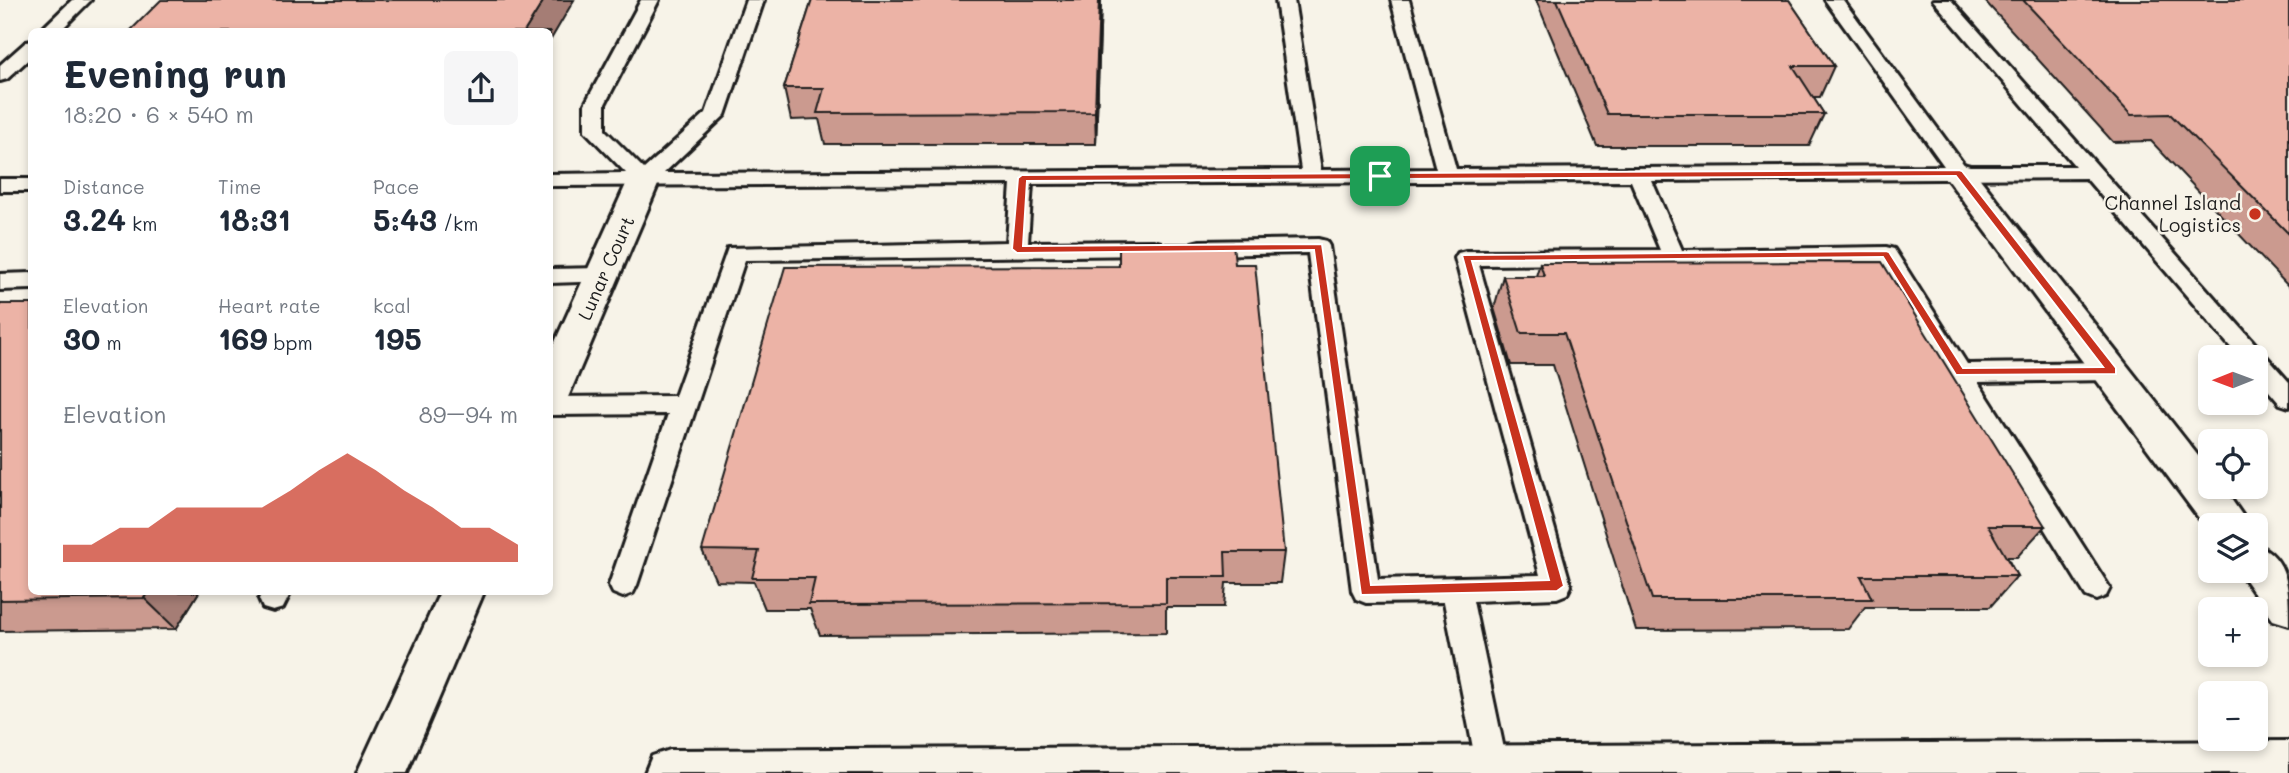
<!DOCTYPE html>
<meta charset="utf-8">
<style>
body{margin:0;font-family:Mali,sans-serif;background:#f6f6f7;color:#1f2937;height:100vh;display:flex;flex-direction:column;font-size:26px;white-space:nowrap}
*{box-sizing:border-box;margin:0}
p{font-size:23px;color:#747a83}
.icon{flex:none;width:38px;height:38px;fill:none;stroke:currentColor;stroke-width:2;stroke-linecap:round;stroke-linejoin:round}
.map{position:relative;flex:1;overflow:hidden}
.sheet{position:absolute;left:28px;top:28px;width:525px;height:567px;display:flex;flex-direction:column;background:#fff;border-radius:10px;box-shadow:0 4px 10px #0003}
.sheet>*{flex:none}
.needle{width:46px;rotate:269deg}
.fabs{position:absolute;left:2198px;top:345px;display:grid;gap:14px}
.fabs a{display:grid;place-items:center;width:70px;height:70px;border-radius:10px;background:#fff;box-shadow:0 4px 10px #0003;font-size:35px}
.pin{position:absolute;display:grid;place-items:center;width:60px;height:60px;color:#fff;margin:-30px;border-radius:14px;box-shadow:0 4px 10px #0006}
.round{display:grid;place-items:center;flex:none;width:74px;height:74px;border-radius:10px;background:#f6f6f7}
.summary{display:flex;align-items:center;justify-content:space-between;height:119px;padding:0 35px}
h1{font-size:38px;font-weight:700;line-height:52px}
.stats{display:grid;grid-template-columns:repeat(3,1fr);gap:10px;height:119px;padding:7px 35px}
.stats div{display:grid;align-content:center}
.stats b{font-size:30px;font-weight:700}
.stats small{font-size:19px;font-weight:400}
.stats p{font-size:19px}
.chart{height:196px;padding:14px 35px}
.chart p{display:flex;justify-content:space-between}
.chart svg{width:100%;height:126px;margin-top:7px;fill:#c8321e;opacity:.7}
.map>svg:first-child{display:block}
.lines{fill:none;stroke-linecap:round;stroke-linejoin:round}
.service-casing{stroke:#1c1c1c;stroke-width:6}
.minor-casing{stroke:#1c1c1c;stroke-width:6}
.tertiary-casing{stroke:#1c1c1c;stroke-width:6}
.service{fill:#f7f3e8;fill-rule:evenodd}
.minor{fill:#f7f3e8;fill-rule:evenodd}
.tertiary{fill:#f7f3e8;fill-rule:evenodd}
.wall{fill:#cb9a8f;stroke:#1c1c1c;stroke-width:2}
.shaded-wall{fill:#a57d74;stroke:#1c1c1c;stroke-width:2}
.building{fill:#ecb3a6;stroke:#1c1c1c;stroke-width:2}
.route{fill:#c8321e;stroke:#fff;stroke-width:2;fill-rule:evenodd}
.poi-dot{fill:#c8321e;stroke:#f7f3e8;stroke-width:2.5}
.labels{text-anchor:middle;stroke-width:5;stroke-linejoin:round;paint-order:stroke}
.poi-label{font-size:19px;fill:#1c1c1c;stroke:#f7f3e8;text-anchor:end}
.street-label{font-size:19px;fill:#1c1c1c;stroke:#f7f3e8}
</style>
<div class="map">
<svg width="2289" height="773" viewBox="0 0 2289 773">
<rect width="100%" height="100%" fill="#f7f3e8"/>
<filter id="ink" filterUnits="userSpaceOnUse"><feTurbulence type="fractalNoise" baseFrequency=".0143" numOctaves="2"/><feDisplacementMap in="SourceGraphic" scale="14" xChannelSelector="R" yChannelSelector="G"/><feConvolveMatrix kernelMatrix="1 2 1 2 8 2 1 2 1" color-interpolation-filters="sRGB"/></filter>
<g filter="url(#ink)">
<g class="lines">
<g class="service-casing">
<path id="service" d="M72 0H91L59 32H39Z
M641 0H659L605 104V130L644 169 706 113 746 0H764L725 115 664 173 1301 170 1276 0H1294L1321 170 1436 169 1391 0H1409L1456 169 1944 166 1825 0H1843L1965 166H2075L1933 0H1951L2289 382V407L2280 404 2256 376V357H2239L2086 178 1652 181 1682 250 1886 247 1894 249 1967 364 2112 362 2121 365 2124 371 2121 377 2112 380 1978 382 2110 588 2106 596 2096 600 2086 596 1879 261 1479 265 1571 586 1567 594 1557 598 1473 601 1508 768 1506 773H1478L1444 602 1366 603 1356 599 1352 591 1308 253 1200 255 1192 253 1189 248 1192 243 1200 241 1318 239 1326 241 1329 246 1378 579 1540 575 1455 258 1458 253 1466 251 1660 250 1631 181 1032 184 1028 242 1153 241 1161 243 1164 248 1161 253 1153 255 745 260 637 585 633 593 623 597 613 593 609 585 668 414 550 415V397L675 396 728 248 1007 242 1011 184 550 186V174L626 173 585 131V104Z
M32 41V56L7 79 0 81V65L26 42Z
M0 179H32V191H0Z
M602 268 610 271 613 276 610 281 550 283V269Z
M32 273V289L0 290V274Z
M262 592H291L283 608 273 611 263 608 259 599Z"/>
</g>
<g class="minor-casing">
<path id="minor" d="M1959 163 1970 166 2210 471V486H2222L2249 525H2210V533L1948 180 1943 173 1948 166Z
M644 170 655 173 660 180 569 395 564 405 550 409V353L628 180 633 173Z
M2256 544C2289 558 2289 589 2289 625L2273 620 2238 570H2256Z
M440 592H484L407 773H357Z"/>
</g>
<g class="tertiary-casing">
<path id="tertiary" d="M2289 741V773H645L652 756 670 750Z"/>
</g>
<use href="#service" class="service"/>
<use href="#minor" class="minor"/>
<use href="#tertiary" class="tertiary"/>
</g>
<path class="wall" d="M812 0H1101L1096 144H825L819 119 791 120 784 88Z
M1536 0H1789L1834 66 1820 97H1813L1824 114 1809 146H1597Z
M1984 0H2289V287L2151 141 2113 142Z
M1540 263 2045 526 2017 557H2007L2017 576 1990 607H1865L1848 629 1636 630 1553 365H1511L1494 308 1503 276H1536Z
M1235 264 1284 552 1280 583H1226L1224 607H1166V633L820 635 810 609H765L754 582 716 581 702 550 1119 266Z
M0 304 199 592 176 629 0 631Z"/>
<path class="shaded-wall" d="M544 0H574L550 41V32H524Z
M1099 0H1101L1096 144 1095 112Z
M148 592H199L176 629 144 598Z"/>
<path class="building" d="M161 0H544L524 32H129Z
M812 0H1099L1095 112 817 113 824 88H784Z
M1557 0H1789L1834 66H1793L1824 114H1607Z
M2023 0H2289V234L2170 114 2131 115Z
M1119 243H1233L1235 264H1255L1284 552H1225L1226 577H1166V603L809 604 815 578H752L759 551 702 550 785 267 1119 266Z
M1882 262 2045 526H1988L2017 576H1861L1872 599H1652L1564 333H1521L1503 276H1544L1540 263Z
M0 304H32V592H148L144 598 0 600Z"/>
</g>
<path class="route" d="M1959 170 1962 171 2116 368V374L1956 375 1883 257 1472 261 1564 586 1557 591 1361 595 1314 250 1017 253 1012 249 1018 178 1022 175ZM1956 176 2103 367 1963 368 1889 252 1886 251 1462 255 1549 580 1371 585 1322 244 1023 246 1027 181Z"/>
<circle class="poi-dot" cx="2255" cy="214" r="7"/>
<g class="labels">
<g class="poi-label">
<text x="2241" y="210">Channel Island<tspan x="2241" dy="22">Logistics</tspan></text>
</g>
<g class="street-label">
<text transform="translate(606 268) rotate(-66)" y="7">Lunar Court</text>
</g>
</g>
</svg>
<div class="fabs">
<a><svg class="needle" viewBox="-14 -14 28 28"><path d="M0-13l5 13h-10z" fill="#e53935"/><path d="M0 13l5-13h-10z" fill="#747a83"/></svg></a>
<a><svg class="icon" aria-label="locate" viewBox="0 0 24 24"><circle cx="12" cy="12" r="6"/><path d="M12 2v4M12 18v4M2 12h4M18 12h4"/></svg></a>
<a><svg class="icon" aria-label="layers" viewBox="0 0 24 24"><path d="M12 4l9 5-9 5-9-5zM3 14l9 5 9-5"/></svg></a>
<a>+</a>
<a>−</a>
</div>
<div class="pin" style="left:1380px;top:176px;background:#1e9e55"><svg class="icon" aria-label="arrive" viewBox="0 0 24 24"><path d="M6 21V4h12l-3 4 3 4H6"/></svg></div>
<section class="sheet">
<div class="summary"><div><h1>Evening run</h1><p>18:20 · 6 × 540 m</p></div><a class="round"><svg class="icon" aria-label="share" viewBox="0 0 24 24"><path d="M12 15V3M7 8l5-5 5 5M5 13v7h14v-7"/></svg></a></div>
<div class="stats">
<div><p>Distance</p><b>3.24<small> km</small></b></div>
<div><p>Time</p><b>18:31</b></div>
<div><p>Pace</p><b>5:43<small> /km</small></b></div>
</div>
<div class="stats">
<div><p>Elevation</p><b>30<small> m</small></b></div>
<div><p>Heart rate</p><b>169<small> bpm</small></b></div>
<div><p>kcal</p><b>195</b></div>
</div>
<div class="chart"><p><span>Elevation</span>89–94 m</p>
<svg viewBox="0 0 160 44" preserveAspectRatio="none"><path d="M0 44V38L10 38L20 32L30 32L40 25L50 25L60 25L70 25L80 19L90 12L100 6L110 12L120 19L130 25L140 32L150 32L160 38V44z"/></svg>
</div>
</section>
</div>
